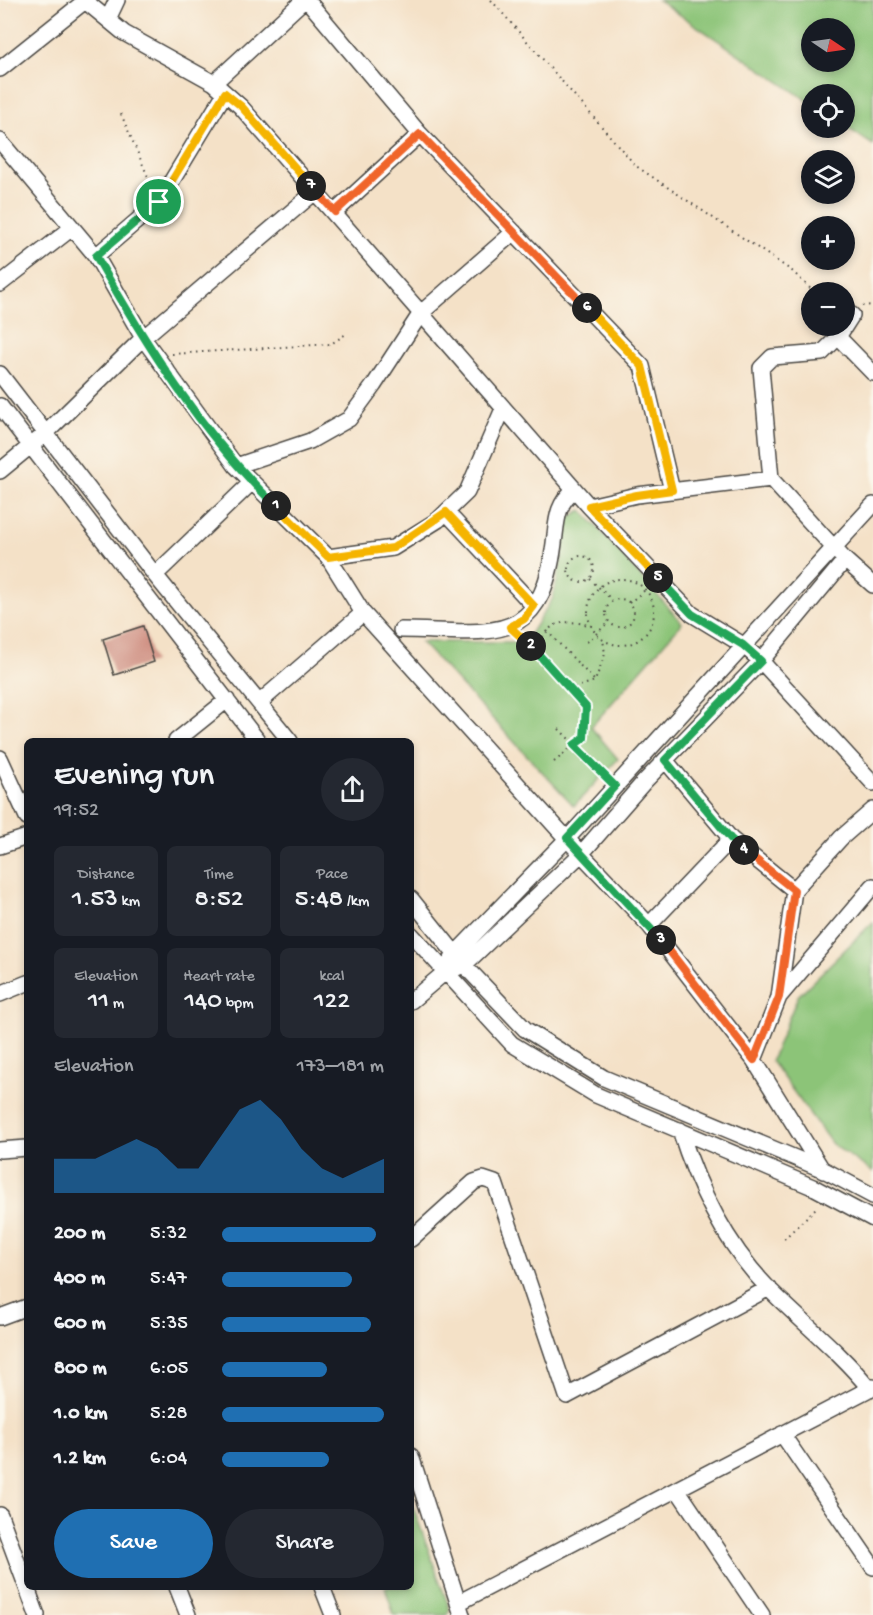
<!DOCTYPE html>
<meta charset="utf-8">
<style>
body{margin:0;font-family:"Gochi Hand",sans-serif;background:#242831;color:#f1f3f6;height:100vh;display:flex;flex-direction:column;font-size:22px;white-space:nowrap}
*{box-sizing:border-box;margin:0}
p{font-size:20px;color:#9ea1a6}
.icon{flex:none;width:33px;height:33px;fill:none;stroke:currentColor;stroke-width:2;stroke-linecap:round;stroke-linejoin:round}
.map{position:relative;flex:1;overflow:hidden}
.drawer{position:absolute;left:24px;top:738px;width:390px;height:852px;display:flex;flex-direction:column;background:#171b24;border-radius:9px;box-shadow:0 3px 9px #0003}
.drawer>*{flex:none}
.needle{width:39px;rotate:103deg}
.tools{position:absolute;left:801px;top:18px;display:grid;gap:12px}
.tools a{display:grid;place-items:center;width:54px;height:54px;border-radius:50%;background:#171b24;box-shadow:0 3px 9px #0003;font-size:30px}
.pin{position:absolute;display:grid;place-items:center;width:51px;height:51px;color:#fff;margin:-26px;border:3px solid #fff;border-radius:50%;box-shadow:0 2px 6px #0007}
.km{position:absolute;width:30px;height:30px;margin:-15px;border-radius:50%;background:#222;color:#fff;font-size:16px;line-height:30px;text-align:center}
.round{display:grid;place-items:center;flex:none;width:63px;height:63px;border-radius:32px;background:#242831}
.head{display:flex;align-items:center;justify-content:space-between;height:102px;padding:0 30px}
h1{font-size:33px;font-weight:600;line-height:45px}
.stats{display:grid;grid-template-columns:repeat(3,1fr);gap:9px;height:102px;padding:6px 30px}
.stats div{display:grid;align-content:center;border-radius:9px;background:#242831;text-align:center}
.stats b{font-size:26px;font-weight:600}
.stats small{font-size:16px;font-weight:400}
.stats p{font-size:16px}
.chart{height:168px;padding:12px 30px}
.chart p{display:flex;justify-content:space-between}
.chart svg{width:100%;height:108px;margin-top:6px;fill:#1f6fb2;opacity:.7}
.cta{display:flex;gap:12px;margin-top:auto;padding:12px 30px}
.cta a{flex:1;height:69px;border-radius:36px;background:#1f6fb2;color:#fff;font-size:24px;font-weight:600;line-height:69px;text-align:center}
.cta a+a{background:#242831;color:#f1f3f6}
ul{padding:0 30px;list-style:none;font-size:20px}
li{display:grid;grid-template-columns:96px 72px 1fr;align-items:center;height:45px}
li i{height:15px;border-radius:8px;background:#1f6fb2}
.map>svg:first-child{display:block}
.green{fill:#8cc478;stroke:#5c7852;stroke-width:1.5;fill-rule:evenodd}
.building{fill:#d19487}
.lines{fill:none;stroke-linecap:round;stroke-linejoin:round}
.minor-casing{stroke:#494642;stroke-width:18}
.path{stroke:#494642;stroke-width:2;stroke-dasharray:1.5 4.5;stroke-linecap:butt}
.minor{stroke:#fff;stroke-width:15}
.split-1-casing{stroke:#fff;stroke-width:12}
.split-2-casing{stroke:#fff;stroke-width:12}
.split-3-casing{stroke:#fff;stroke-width:12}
.split-4-casing{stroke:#fff;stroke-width:12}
.split-5-casing{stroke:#fff;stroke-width:12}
.split-6-casing{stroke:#fff;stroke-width:12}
.split-7-casing{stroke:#fff;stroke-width:12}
.split-8-casing{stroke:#fff;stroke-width:12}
.split-1{stroke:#22a559;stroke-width:8}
.split-2{stroke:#f5b400;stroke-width:8}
.split-3{stroke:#22a559;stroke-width:8}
.split-4{stroke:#f0652b;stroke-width:8}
.split-5{stroke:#22a559;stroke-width:8}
.split-6{stroke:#f5b400;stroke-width:8}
.split-7{stroke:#f0652b;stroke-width:8}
.split-8{stroke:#f5b400;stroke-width:8}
</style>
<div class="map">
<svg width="873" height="1615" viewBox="0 0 873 1615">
<rect width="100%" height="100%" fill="#fbf7ec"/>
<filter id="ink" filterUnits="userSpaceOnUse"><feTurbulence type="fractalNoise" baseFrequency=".0167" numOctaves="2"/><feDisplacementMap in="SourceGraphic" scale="12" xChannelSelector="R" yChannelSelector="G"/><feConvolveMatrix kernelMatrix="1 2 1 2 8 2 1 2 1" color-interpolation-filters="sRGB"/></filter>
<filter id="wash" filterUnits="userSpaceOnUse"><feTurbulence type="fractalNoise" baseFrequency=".008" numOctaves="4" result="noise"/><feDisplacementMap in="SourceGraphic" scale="24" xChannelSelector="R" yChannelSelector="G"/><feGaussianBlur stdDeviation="1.35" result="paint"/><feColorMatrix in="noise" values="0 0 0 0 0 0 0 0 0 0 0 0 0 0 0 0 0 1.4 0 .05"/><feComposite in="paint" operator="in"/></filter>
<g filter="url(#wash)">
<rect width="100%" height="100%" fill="#f4e1c7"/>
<path class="green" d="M658 0H873V145L845 126 844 94H812L811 103ZM812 28H844V62H812Z
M582 510 682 623 591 727 618 759 574 806 421 642H525L553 598 562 557 564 520Z
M873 922V1172L832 1144 771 1061 798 996Z
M411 1501 450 1610 447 1615H394L385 1587H411Z"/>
<g id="blocks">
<path class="building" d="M143 626 154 662 114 675 103 639Z"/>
</g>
</g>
<g filter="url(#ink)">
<use href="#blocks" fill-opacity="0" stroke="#494642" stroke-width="1.5"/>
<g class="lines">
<g class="minor-casing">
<path id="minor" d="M84 0 124 33 214 83 241 107 589 506 692 614 743 645 761 661 873 783
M307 0 420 134
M108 19 117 0
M0 69 85 1
M214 83 304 0
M0 141 96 256 143 338 236 466 328 557 363 613 567 839 649 925 754 1060
M335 212 420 134 642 366 672 491
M96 256 159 202 225 93
M0 284 72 228
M852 315 838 337 873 373
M0 374 155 575 290 741
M0 406 258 741
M236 466 310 441 349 419 374 385 421 313 514 232
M0 471 45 434 143 338 316 191
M771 479 761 368 772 357 822 353 838 337
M589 506 637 495 771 479 845 560 873 585
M446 512 534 606
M328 557 393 548 438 520 467 492 503 409
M155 575 252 482
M401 630C494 631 543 650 555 535 557 516 559 502 574 490
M260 702 363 613
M176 741 227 700
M0 758 27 817
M665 760 731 839 794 890
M0 846 27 837
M411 899 464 965 525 1029 604 1078 824 1170 873 1196
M649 925 731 839
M411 934 512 1044 596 1095 815 1188 873 1219
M444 973 464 965 581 854 644 782 761 661 845 560
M0 994 27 983
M779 997 873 886
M411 1001 444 973 455 954 567 839 873 505
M680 1130C698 1187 727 1246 769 1289 803 1323 840 1352 870 1389
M0 1150 27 1148
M823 1171 754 1060 779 997 794 890 841 838 873 810
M411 1239 474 1182 483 1179 495 1183 567 1396 769 1288
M0 1317 27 1307
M782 1434 873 1567
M411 1456 462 1615
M677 1489 762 1615
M0 1515 37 1615
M177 1587 188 1615
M322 1587 333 1615
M458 1603 873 1387"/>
</g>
<path class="path" d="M491 0 636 166 792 271 814 292
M121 114 152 186
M862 306 873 305
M172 354 331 344 346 334
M568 569a13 13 0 1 1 26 0a13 13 0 1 1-26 0Z
M590 579 612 600
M588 612a33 33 0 1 1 66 0a33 33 0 1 1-66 0Z
M606 613a14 14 0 1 1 28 0a14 14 0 1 1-28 0Z
M629 603 645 590
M547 631 595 681
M520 636 537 653
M587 642 609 622
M571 689 537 653C544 621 564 618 592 626
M559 729 607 777
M554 762 583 738 586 707 571 689 595 681 605 654 603 639
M784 1239 818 1206"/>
<use href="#minor" class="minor"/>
</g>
</g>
<g class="lines" filter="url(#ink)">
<g class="split-1-casing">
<path id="split-1" d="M159 202 96 256C146 345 202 434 276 506"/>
</g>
<g class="split-2-casing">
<path id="split-2" d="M276 506 328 557 393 548 446 512 534 606 524 619 510 627 531 646"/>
</g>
<g class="split-3-casing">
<path id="split-3" d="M531 646 586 707 584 738 574 745 615 786 567 838 661 940"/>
</g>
<g class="split-4-casing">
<path id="split-4" d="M661 940 754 1060 779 997 794 890 744 850"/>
</g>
<g class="split-5-casing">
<path id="split-5" d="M658 578 692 614 743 645 761 661 665 760 731 839 744 850"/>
</g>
<g class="split-6-casing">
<path id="split-6" d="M587 308 642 366 672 490 637 495 589 506 658 578"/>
</g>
<g class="split-7-casing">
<path id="split-7" d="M311 186 335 212 420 134 587 308"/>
</g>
<g class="split-8-casing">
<path id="split-8" d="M159 202 225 93 241 106 311 186"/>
</g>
<use href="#split-1" class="split-1"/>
<use href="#split-2" class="split-2"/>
<use href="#split-3" class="split-3"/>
<use href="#split-4" class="split-4"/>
<use href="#split-5" class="split-5"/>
<use href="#split-6" class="split-6"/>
<use href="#split-7" class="split-7"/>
<use href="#split-8" class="split-8"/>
</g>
</svg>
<div class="tools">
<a><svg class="needle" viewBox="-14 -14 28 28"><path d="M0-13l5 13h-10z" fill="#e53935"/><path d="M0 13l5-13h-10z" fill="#9ea1a6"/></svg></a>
<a><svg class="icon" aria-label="locate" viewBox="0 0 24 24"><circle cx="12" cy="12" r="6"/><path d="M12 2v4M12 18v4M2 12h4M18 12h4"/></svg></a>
<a><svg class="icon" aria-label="layers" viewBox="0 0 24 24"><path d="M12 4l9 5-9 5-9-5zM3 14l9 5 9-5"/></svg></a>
<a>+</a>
<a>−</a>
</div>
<div class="pin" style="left:159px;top:202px;background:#1e9e55"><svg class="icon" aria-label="arrive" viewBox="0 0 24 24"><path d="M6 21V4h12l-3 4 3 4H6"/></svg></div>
<b class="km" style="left:276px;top:506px">1</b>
<b class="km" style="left:531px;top:646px">2</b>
<b class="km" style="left:661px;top:940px">3</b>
<b class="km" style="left:744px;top:850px">4</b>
<b class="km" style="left:658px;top:578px">5</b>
<b class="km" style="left:587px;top:308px">6</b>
<b class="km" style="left:311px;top:186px">7</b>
<section class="drawer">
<div class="head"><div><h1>Evening run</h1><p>19:52</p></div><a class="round"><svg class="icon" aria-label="share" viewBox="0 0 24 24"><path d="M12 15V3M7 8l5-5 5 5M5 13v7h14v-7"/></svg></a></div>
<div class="stats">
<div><p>Distance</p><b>1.53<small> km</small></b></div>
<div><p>Time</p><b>8:52</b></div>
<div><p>Pace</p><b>5:48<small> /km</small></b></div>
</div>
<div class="stats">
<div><p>Elevation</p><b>11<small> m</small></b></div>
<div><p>Heart rate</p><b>140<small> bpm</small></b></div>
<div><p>kcal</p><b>122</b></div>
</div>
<div class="chart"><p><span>Elevation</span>173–181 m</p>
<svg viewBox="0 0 160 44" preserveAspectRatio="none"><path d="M0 44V30L10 30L20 30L30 26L40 22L50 26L60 34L70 34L80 22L90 10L100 6L110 14L120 26L130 34L140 38L150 34L160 30V44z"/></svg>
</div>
<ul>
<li><b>200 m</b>5:32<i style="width:95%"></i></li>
<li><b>400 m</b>5:47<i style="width:80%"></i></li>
<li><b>600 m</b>5:35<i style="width:92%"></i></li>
<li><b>800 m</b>6:05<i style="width:65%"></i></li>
<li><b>1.0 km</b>5:28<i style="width:100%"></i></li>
<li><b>1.2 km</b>6:04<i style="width:66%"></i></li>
</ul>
<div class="cta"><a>Save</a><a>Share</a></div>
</section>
</div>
